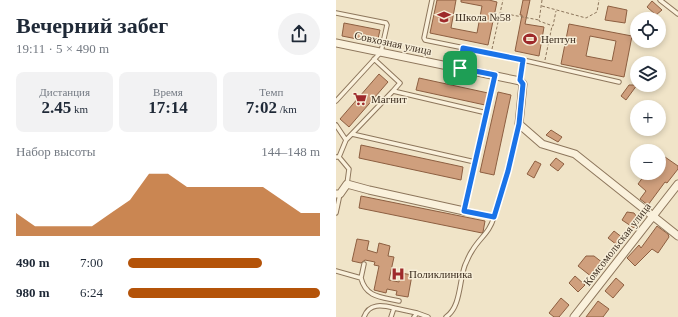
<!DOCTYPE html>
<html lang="ru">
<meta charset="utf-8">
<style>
body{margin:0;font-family:"Times New Roman",serif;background:#f2f2f3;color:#1f2937;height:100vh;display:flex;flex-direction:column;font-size:15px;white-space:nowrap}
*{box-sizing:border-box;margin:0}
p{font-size:13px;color:#747a83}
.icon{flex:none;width:22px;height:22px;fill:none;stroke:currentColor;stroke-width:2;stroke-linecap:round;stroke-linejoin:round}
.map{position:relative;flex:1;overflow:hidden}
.drawer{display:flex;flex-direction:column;background:#fff;width:336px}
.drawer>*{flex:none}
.buttons{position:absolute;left:294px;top:12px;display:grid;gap:8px}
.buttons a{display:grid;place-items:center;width:36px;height:36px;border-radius:50%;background:#fff;box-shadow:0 2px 6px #0003;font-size:20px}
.pin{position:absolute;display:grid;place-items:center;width:34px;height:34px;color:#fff;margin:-17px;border-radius:8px;box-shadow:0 2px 6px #0006}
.round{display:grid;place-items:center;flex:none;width:42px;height:42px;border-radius:21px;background:#f2f2f3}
.summary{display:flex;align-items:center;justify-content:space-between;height:68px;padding:0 16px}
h1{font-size:22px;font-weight:700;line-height:30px}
.stats{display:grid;grid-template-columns:repeat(3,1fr);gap:6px;height:68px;padding:4px 16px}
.stats div{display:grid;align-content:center;border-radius:8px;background:#f2f2f3;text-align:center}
.stats b{font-size:17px;font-weight:700}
.stats small{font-size:11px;font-weight:400}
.stats p{font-size:11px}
.chart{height:112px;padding:8px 16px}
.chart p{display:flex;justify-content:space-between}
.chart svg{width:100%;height:72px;margin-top:4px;fill:#b45309;opacity:.7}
ul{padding:0 16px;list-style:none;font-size:13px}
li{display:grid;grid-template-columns:64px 48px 1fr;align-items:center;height:30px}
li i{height:10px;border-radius:5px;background:#b45309}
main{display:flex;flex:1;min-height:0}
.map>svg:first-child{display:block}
.building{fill:#cf9f7d;stroke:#8d5f41;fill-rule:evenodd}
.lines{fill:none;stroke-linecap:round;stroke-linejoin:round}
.service-casing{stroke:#8d765c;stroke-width:5.5}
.minor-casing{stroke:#8d765c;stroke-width:9}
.path{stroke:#8d765c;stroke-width:1;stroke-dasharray:3 2;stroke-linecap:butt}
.service{stroke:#faf1dc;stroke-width:3.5}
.minor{stroke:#faf1dc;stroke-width:7}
.route-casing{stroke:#fff;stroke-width:8}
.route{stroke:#1a73e8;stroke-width:5}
.labels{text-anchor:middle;stroke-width:3;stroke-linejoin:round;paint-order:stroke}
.poi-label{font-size:11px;fill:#3d2e20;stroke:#f7eed8;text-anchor:start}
.street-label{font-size:11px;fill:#3d2e20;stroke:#f7eed8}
</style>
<main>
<section class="drawer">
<div class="summary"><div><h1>Вечерний забег</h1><p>19:11 · 5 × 490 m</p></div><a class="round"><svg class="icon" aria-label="share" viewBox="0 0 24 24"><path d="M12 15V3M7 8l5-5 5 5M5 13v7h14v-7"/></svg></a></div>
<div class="stats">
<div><p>Дистанция</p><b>2.45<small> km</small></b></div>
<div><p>Время</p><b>17:14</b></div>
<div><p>Темп</p><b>7:02<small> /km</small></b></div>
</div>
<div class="chart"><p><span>Набор высоты</span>144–148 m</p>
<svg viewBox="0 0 160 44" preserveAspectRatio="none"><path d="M0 44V30L10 38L20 38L30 38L40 38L50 30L60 22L70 6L80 6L90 14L100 14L110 14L120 14L130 14L140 22L150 30L160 30V44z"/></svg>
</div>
<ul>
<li><b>490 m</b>7:00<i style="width:70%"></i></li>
<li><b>980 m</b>6:24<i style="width:100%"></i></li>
</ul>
</section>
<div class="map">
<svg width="342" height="317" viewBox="0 0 342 317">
<rect width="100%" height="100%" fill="#f0e4c8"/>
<path class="building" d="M101 0H120L115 28 141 33 146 6 125 2V0H153L161 2 152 45 94 33Z
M187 0H194L189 24 208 27 203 56 179 51 186 15H184Z
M316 1 326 10 320 15 311 7Z
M272 6 291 10 289 23 269 20Z
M8 23 44 30 41 43 6 36Z
M233 24 296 36 288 77 225 64ZM254 36 280 41 276 61 250 56Z
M43 74 52 82 13 127 4 119Z
M83 78 152 93 149 105 80 90Z
M293 85H301L290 100 285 96Z
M162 92 175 95 158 175 144 172Z
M215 130 226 137 222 142 210 135Z
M25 145 127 167 125 180 23 158Z
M329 157 342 166V169L331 183 329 182 312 205 304 199 310 191 302 184 310 173H323V165Z
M220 158 228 164 222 171 214 165Z
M199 161 205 164 198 178 191 174Z
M25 196 149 221 147 232 146 233 23 208Z
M291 212 298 213 303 220 298 228 286 220Z
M321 226 332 234 333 237 322 253 316 249 299 266 291 258 303 245 305 248Z
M278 231 287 238 281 245 272 238Z
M21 239 33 241 31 250 41 253 43 243 54 246 52 256 58 257 53 280 63 282 65 273 76 275 72 297 60 295 61 291 51 289 50 293 38 290 43 266 38 265 39 262 29 260 25 263 16 261Z
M250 256H258L267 263 256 277 242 266Z
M239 276 249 285 242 292 233 283Z
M280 278 288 285 277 298 269 291Z
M225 298 233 305 223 317H218L213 313Z
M262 301 273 309 267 317H250Z"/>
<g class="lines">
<g class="service-casing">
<path id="service" d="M96 0 88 38 89 40 187 60
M324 0 342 14
M0 13 50 23 51 25 45 52 0 101
M38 59 64 83 57 91
M124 68 127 48
M159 75 128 211 158 217 172 171 183 124
M184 81 187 60 283 82
M0 125 10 140 3 157
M16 134 139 162
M10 140 57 91 151 113
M0 157H3L13 169 11 184
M0 213 4 194
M0 271 25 278 28 264
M25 278C30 298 46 297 63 301
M28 317C33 303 46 305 58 308
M55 317 58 308 81 313
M78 317 81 313 92 317
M110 317C125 307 123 281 129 265 131 261 133 255 136 251 144 237 153 234 158 217"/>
</g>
<g class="minor-casing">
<path id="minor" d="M0 43 184 81 187 84 183 124 206 144 239 154 342 236
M0 194H4L11 184 33 190 128 211
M238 317 342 184"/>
</g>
<path class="path" d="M206 0 203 21 217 26 220 11
M206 6 250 18 261 12 263 0
M165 13 203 20
M156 49 167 0
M209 60 216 26"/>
<use href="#service" class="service"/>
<use href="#minor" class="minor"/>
</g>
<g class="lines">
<g class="route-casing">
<path id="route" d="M127 48 187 60 184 80 187 84 183 124 172 171 158 217 128 211 159 75 124 68Z"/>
</g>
<use href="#route" class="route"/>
</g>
<defs>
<g id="school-bare" transform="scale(1.08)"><path d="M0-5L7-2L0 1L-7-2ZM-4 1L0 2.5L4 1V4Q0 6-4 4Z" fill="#9e2a2b" stroke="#f7eed8" stroke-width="2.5" paint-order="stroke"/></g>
<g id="stadium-bare" transform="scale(1.08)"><path d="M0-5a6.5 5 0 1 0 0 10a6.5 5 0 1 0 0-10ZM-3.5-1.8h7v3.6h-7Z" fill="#9e2a2b" stroke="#f7eed8" stroke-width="2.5" paint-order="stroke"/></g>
<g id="supermarket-bare" transform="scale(1.08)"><path d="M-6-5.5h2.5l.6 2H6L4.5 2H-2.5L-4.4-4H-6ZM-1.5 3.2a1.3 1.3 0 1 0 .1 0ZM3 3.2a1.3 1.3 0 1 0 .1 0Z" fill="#9e2a2b" stroke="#f7eed8" stroke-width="2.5" paint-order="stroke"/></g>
<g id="hospital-bare" transform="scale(1.08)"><path d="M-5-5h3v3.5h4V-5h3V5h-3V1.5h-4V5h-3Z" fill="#9e2a2b" stroke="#f7eed8" stroke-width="2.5" paint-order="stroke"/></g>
</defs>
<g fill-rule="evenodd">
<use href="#school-bare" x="108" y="17"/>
<use href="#stadium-bare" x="194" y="39"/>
<use href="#supermarket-bare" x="24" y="99"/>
<use href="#hospital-bare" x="62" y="274"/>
</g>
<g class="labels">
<g class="poi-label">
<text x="119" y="21">Школа №58</text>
<text x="205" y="43">Нептун</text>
<text x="35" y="103">Магнит</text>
<text x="73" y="278">Поликлиника</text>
</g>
<g class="street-label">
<text transform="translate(57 43) rotate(12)" y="4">Совхозная улица</text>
<text transform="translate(281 244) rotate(-52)" y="4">Комсомольская улица</text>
</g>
</g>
</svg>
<div class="buttons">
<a><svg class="icon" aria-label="locate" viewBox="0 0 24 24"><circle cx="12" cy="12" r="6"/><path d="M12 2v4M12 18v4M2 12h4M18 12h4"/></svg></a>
<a><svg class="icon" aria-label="layers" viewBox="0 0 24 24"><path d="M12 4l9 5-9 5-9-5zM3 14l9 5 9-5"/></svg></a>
<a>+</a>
<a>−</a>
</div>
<div class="pin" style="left:124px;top:68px;background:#1e9e55"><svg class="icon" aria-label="arrive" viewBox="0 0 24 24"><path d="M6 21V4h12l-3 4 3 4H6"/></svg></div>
</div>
</main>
